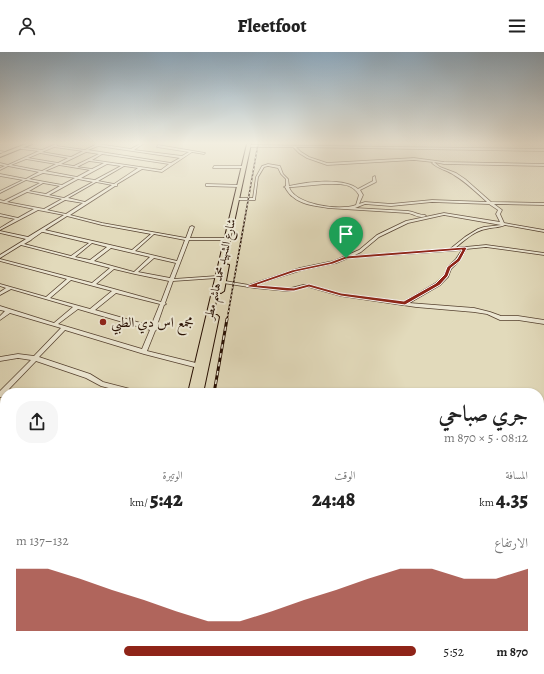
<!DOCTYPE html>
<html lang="ar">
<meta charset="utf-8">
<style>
body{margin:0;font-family:Alegreya,Amiri,serif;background:#f6f6f6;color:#222;direction:rtl;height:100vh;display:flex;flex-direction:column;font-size:15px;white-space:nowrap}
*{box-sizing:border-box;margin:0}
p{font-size:13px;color:#767676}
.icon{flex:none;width:22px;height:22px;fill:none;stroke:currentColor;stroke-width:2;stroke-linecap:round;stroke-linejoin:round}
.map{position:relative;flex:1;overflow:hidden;direction:ltr}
.side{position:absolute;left:0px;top:336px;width:544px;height:286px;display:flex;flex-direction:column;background:#fff;border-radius:16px 16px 0 0;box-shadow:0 1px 3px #0004;direction:rtl}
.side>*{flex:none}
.pin{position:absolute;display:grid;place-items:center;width:34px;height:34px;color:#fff;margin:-41px -17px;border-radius:50% 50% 50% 0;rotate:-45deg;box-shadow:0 0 4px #0007}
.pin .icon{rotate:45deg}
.round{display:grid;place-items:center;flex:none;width:42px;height:42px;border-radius:16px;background:#f6f6f6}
.headline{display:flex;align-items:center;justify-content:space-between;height:68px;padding:0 16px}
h1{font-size:22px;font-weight:800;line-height:30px}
.figures{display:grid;grid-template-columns:repeat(3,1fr);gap:6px;height:68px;padding:4px 16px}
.figures div{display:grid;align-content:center}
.figures b{font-size:20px;font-weight:800}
.figures small{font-size:11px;font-weight:400}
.figures p{font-size:11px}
.chart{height:112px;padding:8px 16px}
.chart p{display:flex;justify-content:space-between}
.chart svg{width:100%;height:72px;margin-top:4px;fill:#8f2418;opacity:.7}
ul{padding:0 16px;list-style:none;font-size:13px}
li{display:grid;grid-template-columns:64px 48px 1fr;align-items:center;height:30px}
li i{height:10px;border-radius:5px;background:#8f2418}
header{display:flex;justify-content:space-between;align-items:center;height:52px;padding:0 16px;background:#fff;font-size:18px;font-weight:800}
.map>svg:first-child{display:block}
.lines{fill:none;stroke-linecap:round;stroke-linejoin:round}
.street-casing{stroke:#564230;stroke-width:1.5}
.primary-casing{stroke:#270f02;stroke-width:2}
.highway-casing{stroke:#270f02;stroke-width:2}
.street{fill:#ece7d3;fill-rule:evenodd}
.primary{fill:#e2dabb;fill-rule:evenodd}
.highway{fill:#e2dabb;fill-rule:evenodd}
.rail-far2-casing{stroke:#270f02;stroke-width:1.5}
.rail-far1-casing{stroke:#270f02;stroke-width:3}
.rail-casing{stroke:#270f02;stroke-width:4}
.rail-far2{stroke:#ece7d3;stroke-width:1;stroke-dasharray:2;stroke-linecap:butt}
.rail-far1{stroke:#ece7d3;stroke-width:1.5;stroke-dasharray:4.5;stroke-linecap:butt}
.rail{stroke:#ece7d3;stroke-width:2.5;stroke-dasharray:7;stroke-linecap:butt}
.route{fill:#8f2418;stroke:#fff;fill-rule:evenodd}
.poi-dot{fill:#8f2418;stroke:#ece7d3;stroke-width:1.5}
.labels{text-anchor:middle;stroke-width:4;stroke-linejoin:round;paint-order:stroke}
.far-street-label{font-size:12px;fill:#270f02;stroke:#ece7d3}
.poi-label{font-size:14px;fill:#270f02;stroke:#ece7d3;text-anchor:start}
</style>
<header><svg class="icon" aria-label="menu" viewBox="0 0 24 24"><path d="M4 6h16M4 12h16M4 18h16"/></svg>Fleetfoot<svg class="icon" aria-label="person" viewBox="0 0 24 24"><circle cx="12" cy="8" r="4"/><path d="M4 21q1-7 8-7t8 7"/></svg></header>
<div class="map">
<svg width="544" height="622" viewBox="0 0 544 622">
<rect width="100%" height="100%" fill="#e2dabb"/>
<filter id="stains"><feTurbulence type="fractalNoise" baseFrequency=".005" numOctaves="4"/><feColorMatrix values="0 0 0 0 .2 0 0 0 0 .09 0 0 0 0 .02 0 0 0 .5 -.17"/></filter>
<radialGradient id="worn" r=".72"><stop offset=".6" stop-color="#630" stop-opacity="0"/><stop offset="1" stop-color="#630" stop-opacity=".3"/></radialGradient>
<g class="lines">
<g class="street-casing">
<path id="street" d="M56 92 57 93V94L85 98 95 93V92H98L131 97 140 92H143L134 98 182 104 189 100 157 95 158 93 205 101 204 102 192 100 162 120 142 117 117 132V134H115L70 163 102 171 186 186 190 175 192 174 194 175 190 186H228V188H189L174 227 217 224 219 225 217 226 173 229 165 251 166 252 164 253 156 276 157 277 155 279 147 299 200 312 201 314 200 316H198L144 302 65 278 39 305 90 322 103 330 138 339H140L141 341H128L101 334 86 326 36 309 9 337 12 339 13 341H5L2 345H0V339L31 308 18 306 0 309V305L18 302 34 304 61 276 10 261 0 268V264L5 259 0 258V254L54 271 73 255 11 237 0 243V240L6 236 0 234V232L46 245 67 227 0 209V207L92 231 110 216 21 193 0 206V203L26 187 0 181V179L28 185 64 163 38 158 0 178V176L15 167 0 164V162L18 166 34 157 0 150V148L4 149 40 131 26 128 0 141V139L23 128 0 124V122L26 127 39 120 8 114 0 118V116L5 114 0 113V111L8 113 39 99 21 97 20 95 42 98ZM98 94 180 106 171 111 88 98ZM54 95 83 99 71 105 42 100ZM86 100 99 102 74 114 61 112ZM40 101 68 106 58 111 28 106ZM102 102 169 112 161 118 92 108ZM26 107 56 112 42 119 11 113ZM89 109 104 111 92 117 77 115ZM107 112 121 114 95 128 81 126ZM59 113 90 118 77 125 45 119ZM124 114 138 116 114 132 98 129ZM43 121 75 126 62 133 29 127ZM78 127 93 130 64 146 49 143ZM96 130 112 133 85 150 68 146ZM43 131 60 134 46 142 29 139ZM27 140 62 147 44 157 7 150ZM65 148 83 151 66 162 47 158ZM67 164 102 173 151 182 132 198 45 178ZM42 180H43L89 191 71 204 24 192 31 188 32 187ZM154 182 185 188 177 209 135 199ZM92 191 107 195 90 208 75 205ZM111 196 150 205 134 220 94 209ZM154 206 176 211 170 226 138 220ZM114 217 135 222 169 229 161 250 96 232ZM71 228 112 239 90 257 50 246ZM116 241 160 252 151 274 95 258ZM78 257 150 278 142 297 58 272Z
M251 93 544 97V99L296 95 301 100 309 105 327 111 414 106 444 110 544 112V114L444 112 434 110 440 115 456 121 465 127 491 150 544 151V153L494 152 502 158 500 162 504 171 544 178V180L505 173C499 176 492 175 486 177 474 179 464 189 455 196L486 193 544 201V203L486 195 466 197 459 209 451 217 448 225 440 233 409 251 474 256 490 260 501 264H518L544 268V272L518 268H500L487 262 474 260 416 255 341 244 309 235H303L294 238 287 239 255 236 217 230V228H219L249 233 300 216 334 209 359 198 377 183 406 169 444 161 500 170 496 162 498 158 489 152 432 150 391 154 365 152 355 156 408 159C415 160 419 163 425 163L426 164C419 167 414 162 408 161L328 156C317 154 302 153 293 145 290 143 288 140 286 137V136L284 135 286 134V127L281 122 278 116 268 114 264 115 258 125 255 148H238V146H253L256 125 262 114 268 112 280 114 283 122 288 127 289 134C306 130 344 125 358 137L373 129V125L375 124 376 130 360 138 363 143 359 152 365 150 391 152 432 148 487 150C476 140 466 130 454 123 447 118 438 117 432 111L433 110 414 108 327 113 307 106 299 101 293 95H250ZM325 132C338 132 352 130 359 143L356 153C340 159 295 153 289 135H293ZM444 163 501 173 484 175 478 177 465 185 450 197 353 204 361 200 379 185 408 171ZM462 198 456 207 448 215 444 224 436 231 404 250 341 242 309 233H303L287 237 254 233 302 218 336 211 348 206H350Z
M0 99 6 100 0 101Z
M214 114H243L244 115 243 116H213Z
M207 132 239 133 241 134 239 135 206 134V132Z
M0 381 5 383V389L0 387Z
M0 443 5 445V453L0 451Z
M539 510H544V518H539Z
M0 523 5 525V533L0 531Z
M539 602H544V612H539Z
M170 617H180L179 622H169Z
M471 617H493L491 620 488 622H466L468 619Z"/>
</g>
<g class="primary-casing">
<path id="primary" d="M247 92H251L225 212 229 213 224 239 221 241 218 240 213 263H217L219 265 203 341H188Z
M122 617H148L147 622H121Z"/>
</g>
<g class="highway-casing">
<path id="highway" d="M26 92H32L0 105V102Z"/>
</g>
<use href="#street" class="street"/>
<use href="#primary" class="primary"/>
<use href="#highway" class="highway"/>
<g class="rail-far2-casing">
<path id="rail-far2" d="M227 268 258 92"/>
</g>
<g class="rail-far1-casing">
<path id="rail-far1" d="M214 341 227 267"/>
</g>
<g class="rail-casing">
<path id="rail" d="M167 622 168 617"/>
</g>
<use href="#rail-far2" class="rail-far2"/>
<use href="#rail-far1" class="rail-far1"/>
<use href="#rail" class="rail"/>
</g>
<linearGradient id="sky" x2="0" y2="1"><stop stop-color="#8ca8bd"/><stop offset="0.51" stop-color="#f2eee0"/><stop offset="1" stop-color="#f2eee0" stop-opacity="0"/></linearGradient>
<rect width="544" height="179" fill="url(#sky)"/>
<path class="route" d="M465 195 467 196 460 209 451 216 448 224 440 233 405 253 341 244 309 235 294 239H287L249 235 246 234 292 218 330 210 346 204ZM462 198 457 207 447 215 444 223 436 231 404 249 341 241 309 232 294 236 257 233 295 220 333 212 346 207Z"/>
<circle class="poi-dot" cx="103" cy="270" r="4"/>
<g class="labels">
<g class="far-street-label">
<text transform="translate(220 217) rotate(-77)" y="4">شارع الشهيد محمد هاشم مطر</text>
</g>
<g class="poi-label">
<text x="111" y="275">مجمع اس دي الطبي</text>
</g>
</g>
<rect width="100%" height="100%" filter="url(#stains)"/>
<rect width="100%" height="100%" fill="url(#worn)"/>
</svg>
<div class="pin" style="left:346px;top:206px;background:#1e9e55"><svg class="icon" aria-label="arrive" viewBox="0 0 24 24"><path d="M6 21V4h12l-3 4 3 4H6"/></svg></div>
<section class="side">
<div class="headline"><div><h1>جري صباحي</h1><p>08:12 · 5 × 870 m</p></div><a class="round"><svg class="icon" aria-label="share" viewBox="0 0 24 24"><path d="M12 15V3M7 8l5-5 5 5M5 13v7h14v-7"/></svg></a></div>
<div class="figures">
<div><p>المسافة</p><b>4.35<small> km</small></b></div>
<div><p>الوقت</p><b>24:48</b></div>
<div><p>الوتيرة</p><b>5:42<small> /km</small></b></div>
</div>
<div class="chart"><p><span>الارتفاع</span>132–137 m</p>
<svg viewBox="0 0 160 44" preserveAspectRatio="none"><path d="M0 44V6L10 6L20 12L30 19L40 25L50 32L60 38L70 38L80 32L90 25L100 19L110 12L120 6L130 6L140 12L150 12L160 6V44z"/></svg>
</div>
<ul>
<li><b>870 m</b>5:52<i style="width:73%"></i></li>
</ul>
</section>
</div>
